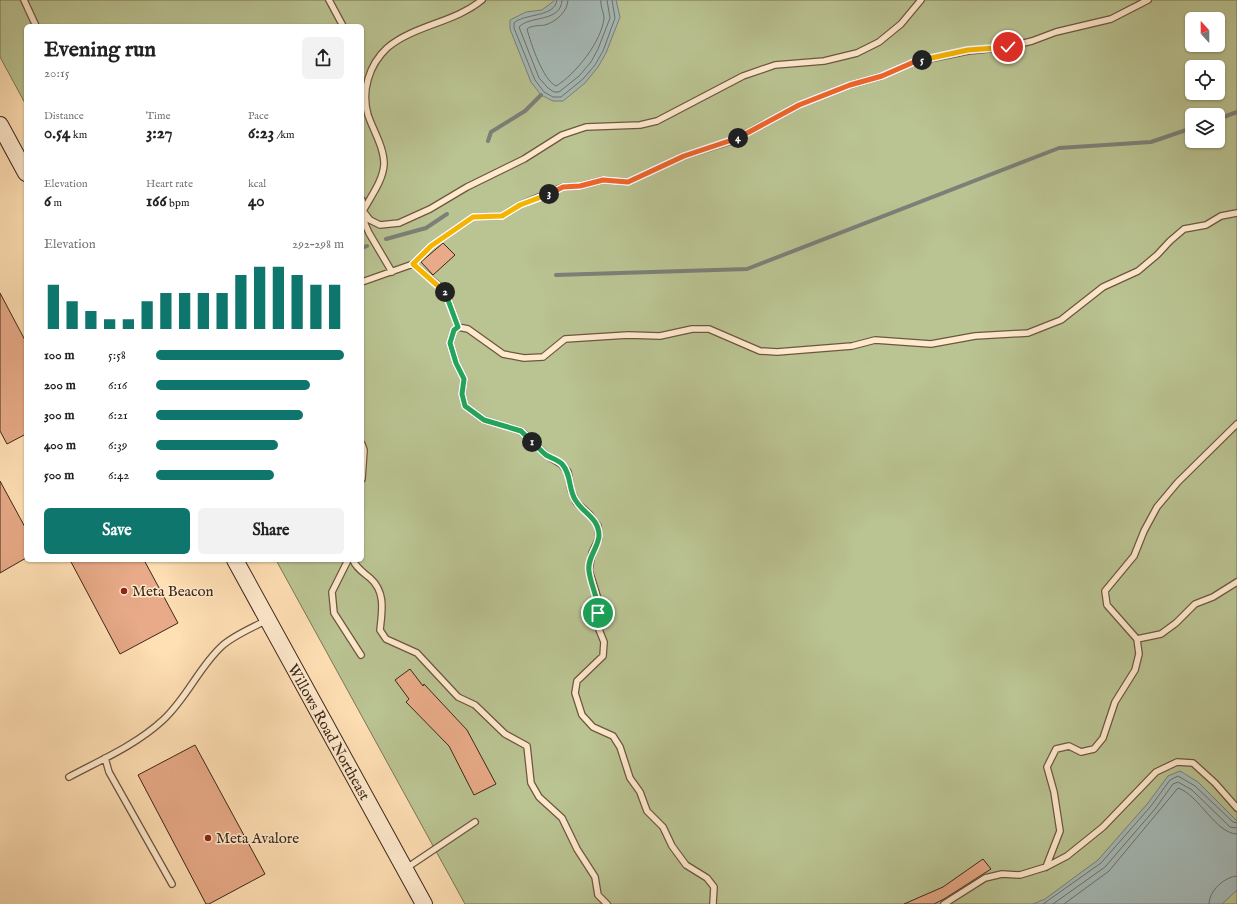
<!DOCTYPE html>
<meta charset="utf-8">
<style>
body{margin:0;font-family:"IM FELL English",serif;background:#f2f2f2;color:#222;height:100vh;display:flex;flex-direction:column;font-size:15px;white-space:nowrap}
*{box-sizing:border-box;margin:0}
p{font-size:13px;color:#767676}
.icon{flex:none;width:22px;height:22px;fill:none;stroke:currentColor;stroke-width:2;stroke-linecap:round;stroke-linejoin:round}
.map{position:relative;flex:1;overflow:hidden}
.details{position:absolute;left:24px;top:24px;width:340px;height:538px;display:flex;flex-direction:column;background:#fff;border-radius:6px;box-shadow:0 1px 3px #0004}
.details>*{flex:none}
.needle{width:26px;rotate:339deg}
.controls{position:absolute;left:1185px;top:12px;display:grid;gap:8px}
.controls a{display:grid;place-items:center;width:40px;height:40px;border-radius:6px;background:#fff;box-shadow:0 1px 3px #0004;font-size:20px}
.pin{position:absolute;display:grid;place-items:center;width:34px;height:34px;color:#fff;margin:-17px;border:2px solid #fff;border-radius:50%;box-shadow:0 1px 4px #0007}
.km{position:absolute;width:20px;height:20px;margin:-10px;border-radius:50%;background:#222;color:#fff;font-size:11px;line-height:20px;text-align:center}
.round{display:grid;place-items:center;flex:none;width:42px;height:42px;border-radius:6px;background:#f2f2f2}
.overview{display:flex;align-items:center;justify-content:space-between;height:68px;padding:0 20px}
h1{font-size:22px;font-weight:700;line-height:30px}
.stats{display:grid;grid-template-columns:repeat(3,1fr);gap:6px;height:68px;padding:4px 20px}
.stats div{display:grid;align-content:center}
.stats b{font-size:17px;font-weight:700}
.stats small{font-size:11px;font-weight:400}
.stats p{font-size:11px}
.chart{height:112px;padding:8px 20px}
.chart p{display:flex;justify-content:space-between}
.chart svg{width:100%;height:72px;margin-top:4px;stroke:#0f766e;stroke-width:6}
.cta{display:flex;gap:8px;margin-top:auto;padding:8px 20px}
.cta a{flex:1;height:46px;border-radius:6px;background:#0f766e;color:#fff;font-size:16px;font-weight:700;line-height:46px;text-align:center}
.cta a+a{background:#f2f2f2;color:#222}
ul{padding:0 20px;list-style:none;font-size:13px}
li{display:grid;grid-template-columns:64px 48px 1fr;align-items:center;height:30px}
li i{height:10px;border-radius:5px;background:#0f766e}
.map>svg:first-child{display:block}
.green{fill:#bac392;stroke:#7c7655;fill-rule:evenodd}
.water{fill:#a5bab8;stroke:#7b8078}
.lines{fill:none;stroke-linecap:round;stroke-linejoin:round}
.shore{stroke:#717168;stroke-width:1}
.stream{stroke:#7b8078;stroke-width:4}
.building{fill:#e8aa88;stroke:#3d2818}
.lane-casing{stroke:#6e563f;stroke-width:8}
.secondary-casing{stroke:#3d2818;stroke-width:18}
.lane{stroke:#ffeace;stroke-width:5.5}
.secondary{stroke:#ffeace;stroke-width:16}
.split-1-casing{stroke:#fff;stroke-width:8}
.split-2-casing{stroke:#fff;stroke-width:8}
.split-3-casing{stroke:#fff;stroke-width:8}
.split-4-casing{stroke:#fff;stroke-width:8}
.split-5-casing{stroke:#fff;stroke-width:8}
.split-6-casing{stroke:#fff;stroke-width:8}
.split-1{stroke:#22a559;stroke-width:5}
.split-2{stroke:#22a559;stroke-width:5}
.split-3{stroke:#f5b400;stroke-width:5}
.split-4{stroke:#f0652b;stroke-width:5}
.split-5{stroke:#f0652b;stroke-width:5}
.split-6{stroke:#f5b400;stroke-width:5}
.poi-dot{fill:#8f2418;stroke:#ffeace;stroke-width:1.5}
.labels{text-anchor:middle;stroke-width:3;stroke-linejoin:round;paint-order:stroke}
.poi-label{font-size:15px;fill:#3d2818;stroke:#ffeace;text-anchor:start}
.street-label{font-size:15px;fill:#3d2818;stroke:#ffeace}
</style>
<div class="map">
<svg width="1237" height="904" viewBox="0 0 1237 904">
<rect width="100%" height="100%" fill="#ffdfb4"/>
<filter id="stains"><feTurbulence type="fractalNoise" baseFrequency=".005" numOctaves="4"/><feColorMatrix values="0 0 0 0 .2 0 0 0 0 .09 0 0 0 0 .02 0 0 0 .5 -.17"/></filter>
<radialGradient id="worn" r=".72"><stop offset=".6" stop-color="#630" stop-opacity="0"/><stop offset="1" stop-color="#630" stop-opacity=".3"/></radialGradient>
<path class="green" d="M0 0H1237V904H465L276 560H362V26H26V105L0 57ZM1192 19H1218V45H1192ZM1192 67H1218V93H1192ZM1192 115H1218V141H1192Z"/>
<path class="water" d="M555 0H616L620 17 606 53 598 67 585 83 563 101H553L541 95 531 82 510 29V20L526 12 542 10Z
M1180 771 1198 782 1237 821V890L1222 904H1033L1045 899 1098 860 1148 803 1168 776Z"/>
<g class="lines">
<path class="shore" d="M557 0C555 18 524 13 514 23V28L535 80 544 92 553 97H561L583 79 595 65 603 51 615 18 612 0
M562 0C561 23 530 15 519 27L539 78 548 88 554 92H559L579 76 591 62 598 49 610 18 607 0
M568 0C568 11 556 22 545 25 539 26 532 25 527 29 531 44 543 80 556 86 575 75 602 41 604 18 604 13 600 6 601 0
M1043 904 1101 863 1151 806 1170 780 1178 776 1195 786 1233 822 1237 823
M1053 904 1105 867 1155 809 1173 784 1178 782 1192 790 1230 827 1237 828
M1064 904 1109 871 1178 788C1199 795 1216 834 1237 834
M1209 904C1209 891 1224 877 1237 876"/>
<path class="stream" d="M1218 119 1237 112
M488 141 491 132 525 111 541 95
M386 239 426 228 447 214
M362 248 367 246
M556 275 747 269 1059 148 1151 142 1192 128"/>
</g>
<path class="building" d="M443 243 455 255 433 275 421 262Z
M0 293 26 342V434L7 444 0 431Z
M0 481 26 529V558L0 573Z
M70 560H144L178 623 120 654Z
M410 669 423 686 424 684 467 730 496 784 474 795 449 746 406 702 409 699 395 680Z
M195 745 265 874 209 904H206L138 775Z
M983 859 991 869 944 899 934 904H904L943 887Z"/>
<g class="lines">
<g class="lane-casing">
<path id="lane" d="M24 0 36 26
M329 0 343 26
M482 0C454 23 414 25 387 48 369 65 361 91 368 115 373 130 384 147 384 164 383 181 371 196 363 211L370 220 380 225 399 223 430 209 467 187 524 159 562 135 586 127 640 125 657 121 743 76 775 65 824 61 857 53 879 42 901 24 921 0
M362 200 365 224 369 233 392 272
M413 264 445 291 458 327
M362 282 413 264 431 246 473 217 502 216 520 205 563 187 580 186 603 180 628 182 684 156 734 140 799 105 850 85 882 76 914 62 968 51 1008 47 1032 41 1056 32 1111 19 1148 0
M362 444 364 450 362 479
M348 560 332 592 334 613 361 655
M353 560C356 568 363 572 370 578 386 592 382 611 380 630L386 639 417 653 458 697 475 705 505 734 527 746 531 783 539 797 562 818 577 849 595 877 598 895 607 904
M1137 639 1161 634 1176 623 1195 604 1213 597 1237 582
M105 758 109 772 172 884
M69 777C101 760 136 745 163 720 187 698 199 667 222 646 234 635 252 628 267 620
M1046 867 1060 831 1054 792 1047 767 1056 749 1069 746 1081 752 1094 749 1103 738 1115 702 1135 670 1139 654 1137 639 1107 605 1105 591 1134 556 1144 531 1157 507 1178 482 1237 424
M405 869 475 822
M713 904 714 887 707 878 686 865 672 846 663 827 647 811 640 792 630 778 620 747 613 736 593 727 582 715 575 693 577 681 603 656 604 642 598 627V599L589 570 592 553 599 538 598 526 590 515 576 502 571 490 568 472 561 464 546 455 521 431 484 420 465 406 462 394 464 379 456 363 450 343 454 330 458 327 468 329 503 354 524 358 543 357 565 339 628 335 660 336 692 329H709L760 351 777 352 852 346 875 340 931 344 975 336 1028 333 1061 320 1103 287 1138 271 1157 255 1170 241 1184 229 1206 225 1221 216 1237 213
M944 904 985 878 1002 874 1020 875 1046 867 1067 856 1103 827 1156 772 1177 762 1193 763 1215 783 1237 808"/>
</g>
<g class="secondary-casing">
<path id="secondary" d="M0 125 26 173
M235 560 424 904"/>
</g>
<use href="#lane" class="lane"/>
<use href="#secondary" class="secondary"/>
</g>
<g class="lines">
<g class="split-1-casing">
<path id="split-1" d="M532 442C537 446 541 451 546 455 551 458 558 460 562 464 572 475 568 490 576 501 584 514 599 518 599 536 598 548 587 558 589 571 591 587 598 595 598 613"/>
</g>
<g class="split-2-casing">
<path id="split-2" d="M445 292 458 327 454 330 450 343 456 363 464 379 462 394 465 406 484 420 521 431 532 442"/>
</g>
<g class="split-3-casing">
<path id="split-3" d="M445 292 413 264 431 246 473 217 502 216 520 205 549 194"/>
</g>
<g class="split-4-casing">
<path id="split-4" d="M549 194 563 187 580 186 603 180 628 182 684 156 738 138"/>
</g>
<g class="split-5-casing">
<path id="split-5" d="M738 138 799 105 850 85 882 76 914 62 922 60"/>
</g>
<g class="split-6-casing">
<path id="split-6" d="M922 60 968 50 1008 47"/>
</g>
<use href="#split-1" class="split-1"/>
<use href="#split-2" class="split-2"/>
<use href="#split-3" class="split-3"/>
<use href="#split-4" class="split-4"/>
<use href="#split-5" class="split-5"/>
<use href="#split-6" class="split-6"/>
</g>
<g class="poi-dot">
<circle cx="124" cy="591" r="4"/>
<circle cx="208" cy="838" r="4"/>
</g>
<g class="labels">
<g class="poi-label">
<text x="132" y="596">Meta Beacon</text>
<text x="216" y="843">Meta Avalore</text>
</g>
<g class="street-label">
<text transform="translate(329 732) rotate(61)" y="5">Willows Road Northeast</text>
</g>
</g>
<rect width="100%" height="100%" filter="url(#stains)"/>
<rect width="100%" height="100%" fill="url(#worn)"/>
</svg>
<div class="controls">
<a><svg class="needle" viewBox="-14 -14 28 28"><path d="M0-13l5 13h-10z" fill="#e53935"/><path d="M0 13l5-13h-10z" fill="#767676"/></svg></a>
<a><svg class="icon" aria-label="locate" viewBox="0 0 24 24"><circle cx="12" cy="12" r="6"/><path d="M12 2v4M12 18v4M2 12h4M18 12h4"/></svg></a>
<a><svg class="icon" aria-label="layers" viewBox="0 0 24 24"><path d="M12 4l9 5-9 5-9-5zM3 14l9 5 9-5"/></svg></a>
</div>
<div class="pin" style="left:598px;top:613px;background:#1e9e55"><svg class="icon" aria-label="arrive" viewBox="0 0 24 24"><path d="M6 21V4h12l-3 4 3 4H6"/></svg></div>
<div class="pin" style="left:1008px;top:47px;background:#d93025"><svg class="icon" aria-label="check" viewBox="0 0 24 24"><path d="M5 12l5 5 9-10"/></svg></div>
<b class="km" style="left:532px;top:442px">1</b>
<b class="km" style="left:445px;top:292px">2</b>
<b class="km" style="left:549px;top:194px">3</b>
<b class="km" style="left:738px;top:138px">4</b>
<b class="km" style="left:922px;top:60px">5</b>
<section class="details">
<div class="overview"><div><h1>Evening run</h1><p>20:15</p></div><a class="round"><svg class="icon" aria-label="share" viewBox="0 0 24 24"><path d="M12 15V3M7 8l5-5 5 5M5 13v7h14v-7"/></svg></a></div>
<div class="stats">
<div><p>Distance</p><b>0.54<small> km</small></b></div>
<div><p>Time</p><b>3:27</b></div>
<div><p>Pace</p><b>6:23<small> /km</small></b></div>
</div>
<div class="stats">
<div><p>Elevation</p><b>6<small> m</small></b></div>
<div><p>Heart rate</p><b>166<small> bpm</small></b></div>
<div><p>kcal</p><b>40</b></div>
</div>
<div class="chart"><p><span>Elevation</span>292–298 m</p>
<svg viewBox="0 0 160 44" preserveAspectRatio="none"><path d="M5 44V17M15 44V27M25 44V33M35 44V38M45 44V38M55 44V27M65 44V22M75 44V22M85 44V22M95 44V22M105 44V11M115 44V6M125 44V6M135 44V11M145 44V17M155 44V17"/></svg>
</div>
<ul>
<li><b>100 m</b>5:58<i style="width:100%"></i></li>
<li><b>200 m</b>6:16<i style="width:82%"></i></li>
<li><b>300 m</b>6:21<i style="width:78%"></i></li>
<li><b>400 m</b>6:39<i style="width:65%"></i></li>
<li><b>500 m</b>6:42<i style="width:63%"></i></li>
</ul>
<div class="cta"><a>Save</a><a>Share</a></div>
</section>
</div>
